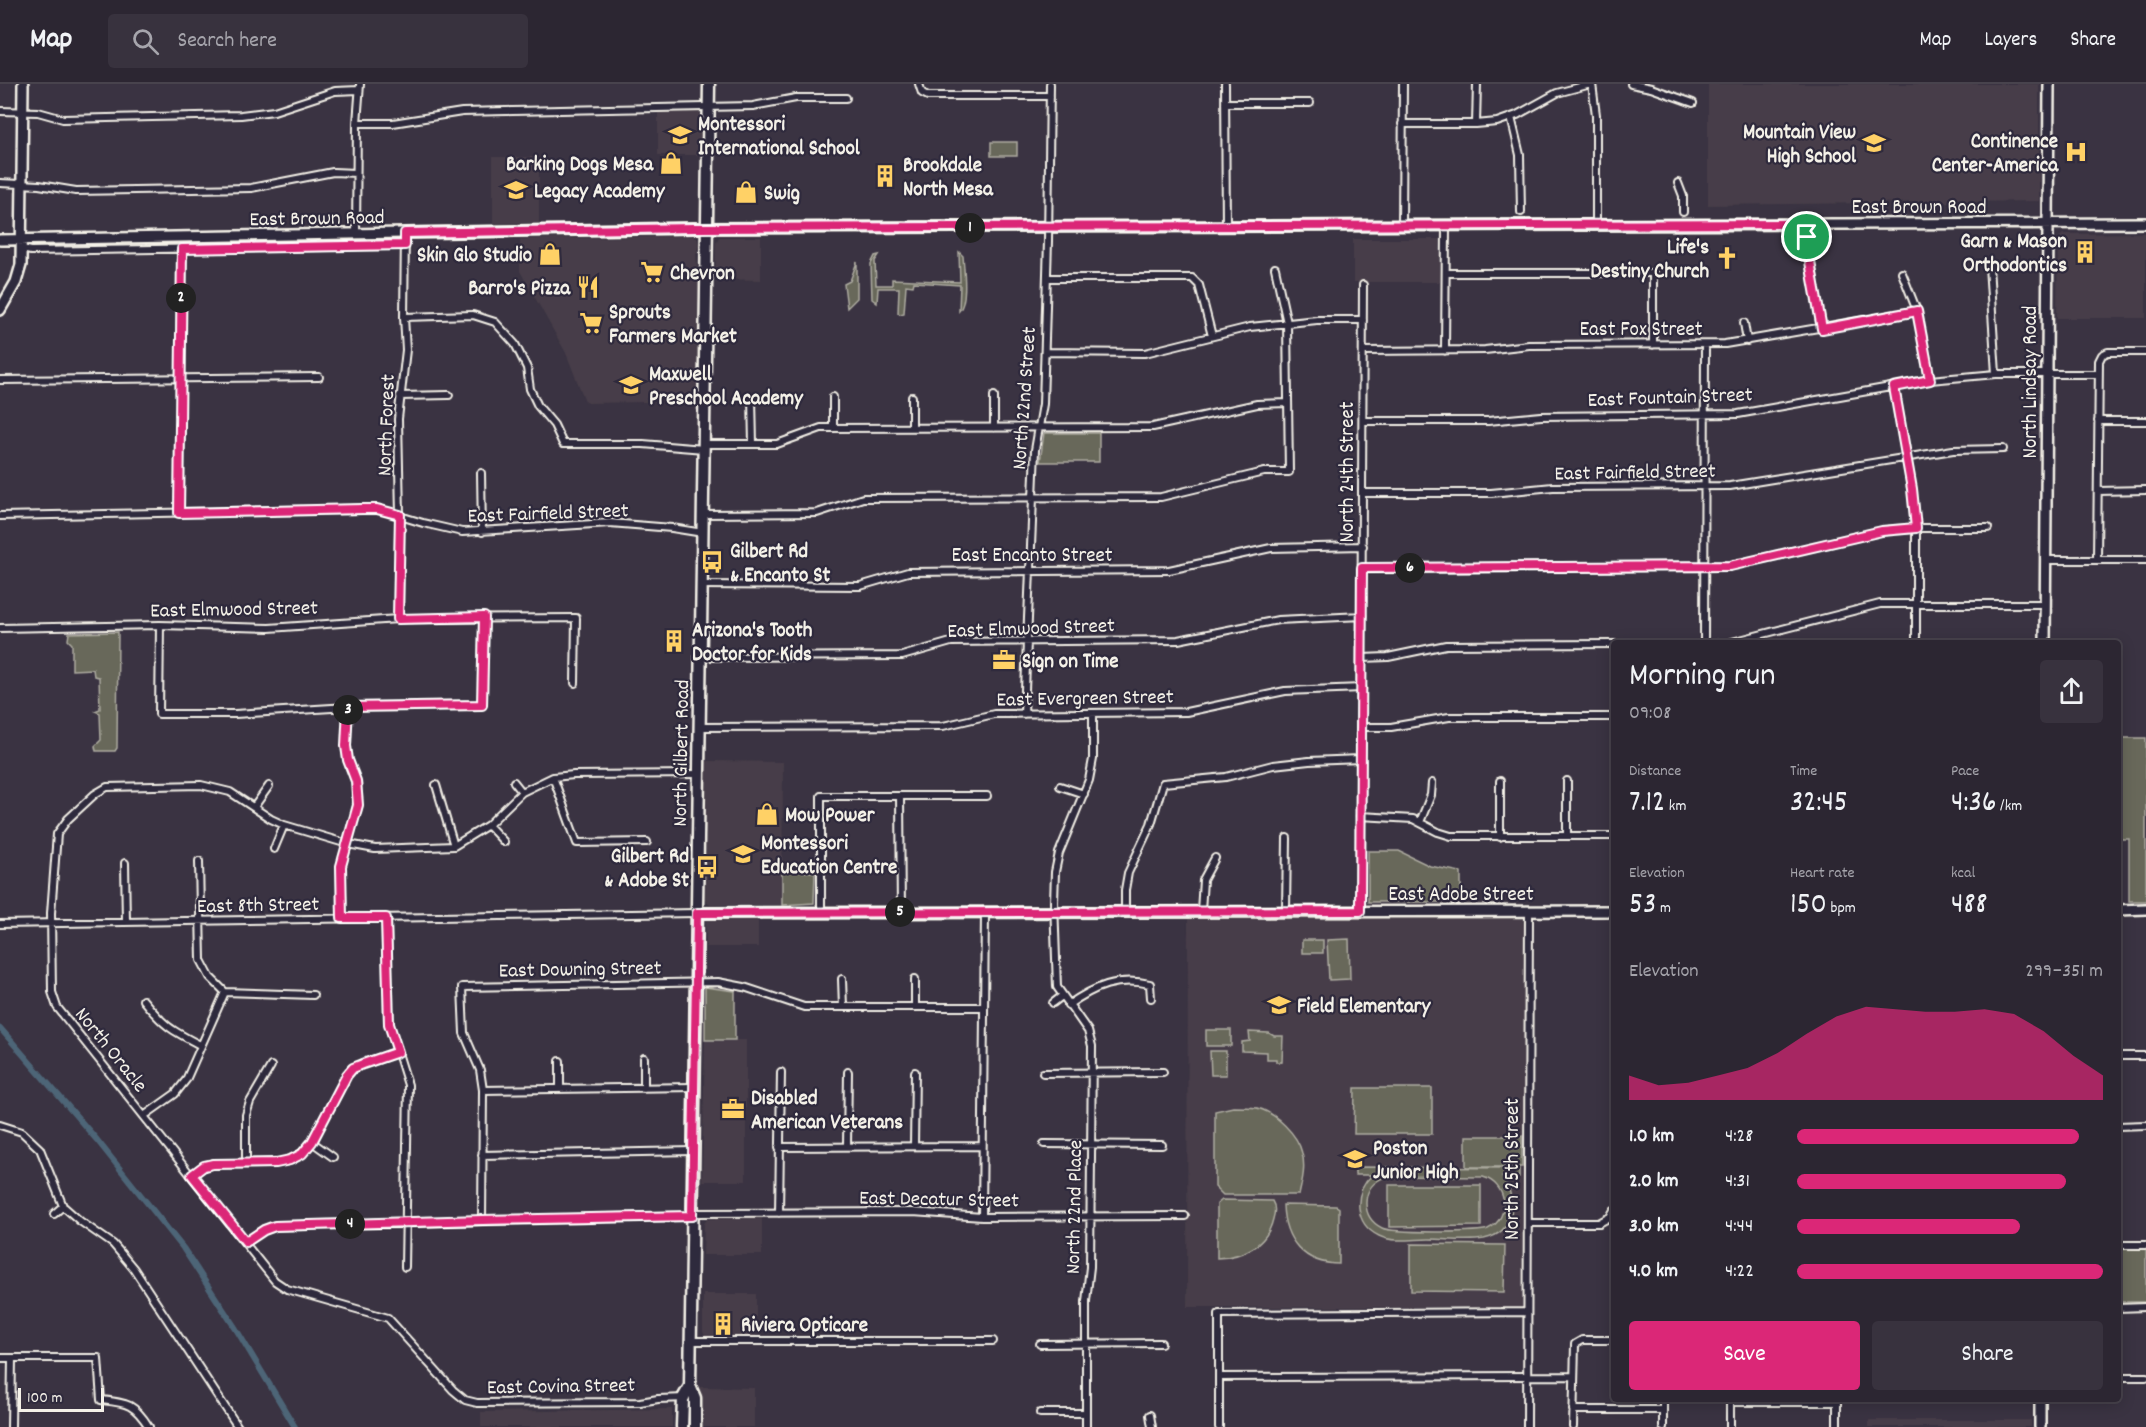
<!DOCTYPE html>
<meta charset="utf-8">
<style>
body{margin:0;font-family:Dekko,sans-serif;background:#38323e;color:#f1f3f6;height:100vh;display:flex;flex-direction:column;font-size:22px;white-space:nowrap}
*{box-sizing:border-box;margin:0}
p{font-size:20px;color:#a6a5ac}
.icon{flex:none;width:33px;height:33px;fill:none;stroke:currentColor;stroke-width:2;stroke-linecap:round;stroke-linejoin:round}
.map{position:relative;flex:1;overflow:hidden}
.details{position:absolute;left:1611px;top:556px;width:510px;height:762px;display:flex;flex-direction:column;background:#2c2632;border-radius:6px;box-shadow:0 3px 15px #0003,0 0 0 2px #48434d}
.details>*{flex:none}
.scale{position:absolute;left:18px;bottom:15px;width:86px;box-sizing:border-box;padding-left:6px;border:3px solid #f4f1e8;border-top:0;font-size:16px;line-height:21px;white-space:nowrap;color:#f4f1e8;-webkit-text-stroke:4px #2f2a3d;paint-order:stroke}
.pin{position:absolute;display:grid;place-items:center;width:51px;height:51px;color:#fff;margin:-26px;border:3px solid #fff;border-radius:50%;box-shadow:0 2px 6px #0007}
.km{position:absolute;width:30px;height:30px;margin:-15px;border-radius:50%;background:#222;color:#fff;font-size:16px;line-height:30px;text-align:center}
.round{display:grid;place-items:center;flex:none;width:63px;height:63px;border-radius:6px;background:#38323e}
.overview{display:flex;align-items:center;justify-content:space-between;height:102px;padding:0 18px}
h1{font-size:33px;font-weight:600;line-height:45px}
.stats{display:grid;grid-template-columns:repeat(3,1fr);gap:9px;height:102px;padding:6px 18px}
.stats div{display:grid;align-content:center}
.stats b{font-size:30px;font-weight:600}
.stats small{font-size:16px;font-weight:400}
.stats p{font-size:16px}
.chart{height:168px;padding:12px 18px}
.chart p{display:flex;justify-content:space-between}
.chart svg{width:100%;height:108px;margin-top:6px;fill:#db2777;opacity:.7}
.action{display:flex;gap:12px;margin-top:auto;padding:12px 18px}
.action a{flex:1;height:69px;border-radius:6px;background:#db2777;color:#fff;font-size:24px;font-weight:600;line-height:69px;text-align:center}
.action a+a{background:#38323e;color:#f1f3f6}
ul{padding:0 18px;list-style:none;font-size:20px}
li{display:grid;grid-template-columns:96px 72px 1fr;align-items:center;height:45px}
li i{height:15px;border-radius:8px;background:#db2777}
header{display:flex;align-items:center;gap:36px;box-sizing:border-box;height:84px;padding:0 30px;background:#2c2632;border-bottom:2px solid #48434d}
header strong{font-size:28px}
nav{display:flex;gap:33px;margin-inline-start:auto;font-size:21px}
.search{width:420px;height:54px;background:#38323e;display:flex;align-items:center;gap:15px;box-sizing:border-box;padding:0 21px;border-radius:6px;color:#a6a5ac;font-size:22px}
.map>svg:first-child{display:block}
.built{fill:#473e48}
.green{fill:#67685a;stroke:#aeaca1;stroke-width:1.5;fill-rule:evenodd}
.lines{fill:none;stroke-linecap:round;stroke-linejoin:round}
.canal{stroke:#4d6577;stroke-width:6}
.street-casing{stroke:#f4f1e8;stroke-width:10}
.secondary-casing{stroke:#f4f1e8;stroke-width:14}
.primary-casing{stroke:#f4f1e8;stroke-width:15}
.street{stroke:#2f2a3d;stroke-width:6}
.secondary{stroke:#2f2a3d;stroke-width:9}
.primary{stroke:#2f2a3d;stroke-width:10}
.route-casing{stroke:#fff;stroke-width:12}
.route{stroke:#db2777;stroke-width:8}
.labels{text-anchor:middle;stroke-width:4.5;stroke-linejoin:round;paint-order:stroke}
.poi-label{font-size:21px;font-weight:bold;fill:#f4f1e8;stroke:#2f2a3d;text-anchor:start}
.street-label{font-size:21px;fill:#f4f1e8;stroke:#2f2a3d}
</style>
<header>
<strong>Map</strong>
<div class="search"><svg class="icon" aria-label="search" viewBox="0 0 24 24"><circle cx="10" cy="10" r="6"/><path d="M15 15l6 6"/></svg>Search here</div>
<nav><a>Map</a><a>Layers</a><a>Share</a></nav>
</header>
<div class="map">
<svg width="2146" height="1343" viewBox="0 0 2146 1343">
<rect width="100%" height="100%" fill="#3a3342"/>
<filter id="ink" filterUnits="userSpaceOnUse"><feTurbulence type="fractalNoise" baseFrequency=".0167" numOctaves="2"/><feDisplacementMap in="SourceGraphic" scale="12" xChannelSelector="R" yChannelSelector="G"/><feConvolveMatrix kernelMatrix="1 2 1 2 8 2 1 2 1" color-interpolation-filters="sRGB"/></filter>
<g filter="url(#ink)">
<path class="built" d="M1708 0H2039V117L1708 121Z
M658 27 700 28 701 71H658Z
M493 73H539V139L493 140Z
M2146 149V234H2057L2058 154 2063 150Z
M693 152 697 154 699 160 696 171 699 202 698 317 588 319 585 317 566 269 520 187V155Z
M719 153H761V196L715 195 716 159Z
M1353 155H1440V198H1353Z
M706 677 783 678 782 821H710L705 815Z
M1188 834H1525L1522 1223H1187Z
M706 836H758V863H706Z
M705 956H746V1097H702Z
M762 1134V1171H703L704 1140 707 1135Z
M703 1210H756V1253L705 1252 703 1248Z
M700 1303 754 1304V1343H700Z
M672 1325V1343H481V1328Z
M1869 1336H2031V1343H1869Z"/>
<path class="green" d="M991 58H1017V72H991Z
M959 168 963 172C964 186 968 218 959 227L960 201 914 198 913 202 906 201 904 229 900 230 898 229 899 204H878L877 219 872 215 871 180 875 172 879 171 875 177 876 201H892V195L960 198Z
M857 178V214L847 224 844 200 850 197Z
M1044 349H1099V378H1040Z
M118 548 117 664 115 667H96L95 662 101 656 100 629 95 627 100 625 99 593 94 592 93 585 72 586V560L68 556 69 549Z
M2118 654H2146V817H2129V755H2118Z
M1368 767H1399L1430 782 1461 788V818H1368Z
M782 787 815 788 814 819 782 821Z
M1349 855 1350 895 1329 896 1327 856Z
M1302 856H1323V869H1302Z
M705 903 735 907V956H705Z
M1206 946H1231V962H1206Z
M1249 948 1269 949 1274 952H1283L1282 978H1276V975H1267V968L1242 967V958L1250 957Z
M1210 967H1226V991H1211Z
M1355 1004H1432V1050H1354Z
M1233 1023C1241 1023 1249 1023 1257 1024 1275 1028 1298 1051 1302 1069 1306 1083 1302 1098 1299 1111H1223L1215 1103V1027Z
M1466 1052H1522V1083H1466Z
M1355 1083 1519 1084V1093H1502C1518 1116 1516 1148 1484 1155 1467 1158 1447 1155 1429 1155 1414 1155 1393 1159 1379 1152 1354 1140 1353 1109 1372 1091H1355ZM1388 1092 1483 1093C1507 1100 1512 1133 1488 1145 1479 1149 1391 1149 1382 1144 1372 1139 1366 1130 1366 1119 1366 1105 1375 1096 1388 1092Z
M1389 1101H1481V1142L1389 1143Z
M1222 1116 1272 1117C1276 1123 1275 1129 1273 1135 1267 1162 1242 1173 1217 1174V1120Z
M1283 1121 1336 1122 1339 1124V1180C1304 1180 1284 1156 1283 1121Z
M1411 1160 1505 1161 1504 1208 1411 1207Z
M2118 1164H2146V1218H2118Z"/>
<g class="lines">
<path class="canal" d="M0 944 97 1056 183 1164 236 1245 295 1343"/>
<g class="street-casing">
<path id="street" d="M919 0 922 9 928 12H1050
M1225 0 1226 143
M1592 0 1596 31V141
M1631 0 1651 4 1693 19
M1225 19H1310
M0 27 38 28 63 35 241 31 274 27 335 7 359 6
M1511 33 1520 71 1521 128
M357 39H393L462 28 753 22 796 14H846
M1402 40H1476L1497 38 1517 31 1557 9 1591 0
M1476 40 1477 0
M0 99 39 101 76 107 251 104 333 88 356 89
M1678 99 1683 112V128
M1807 140 1809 172 1822 245
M1402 142 1403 0
M356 150 357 39 360 0
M22 165 31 167 405 161
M1989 182 1996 290
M1446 189H1653V261
M1902 189 1917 227 1930 296
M1047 194H1192L1199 201 1212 252
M404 233 473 231 495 238 515 260 527 284 530 305 538 322 554 341 563 360H643L704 365
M1744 239 1747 257
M1363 267 1485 266 1529 261 1725 260 1917 227
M1445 267 1446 142
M1045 268 1145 269 1250 243 1317 236H1363
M0 296 319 293
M1894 303 1912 405 1916 444V560
M400 312 449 311
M752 313 753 360
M833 313V344
M912 313V344
M1363 337H1488L1541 332 1738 330 1930 296 1996 290H2098
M2098 337H2146
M994 344V312
M704 360H777L821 344 1153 343 1257 320 1288 319
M481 389 482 448
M2098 407 2146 406
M1363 409H1491L1553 403 1730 402 1953 366 2003 365
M179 428 182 165
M703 430 817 429 863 414 1161 413 1264 388H1289L1287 239 1275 184
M0 432 377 425 423 439 462 448 610 439 672 444 703 449
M2045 476H2146
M2097 476 2099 277 2102 271 2108 268H2146
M1362 485 1730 482 1882 447 1916 444H1988
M702 501 860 502 908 488 1169 486 1271 464 1363 462
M398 535 400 431 398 335 406 266 404 233 405 149
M160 541 159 630H235L348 623 482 621 484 533
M0 544 160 541 269 544 398 535 576 534 575 599
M1704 560 1705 261
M1716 560 1728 559 1880 520H2045
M701 573 902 572 951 558 1178 556 1278 536 1362 532
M1362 574 1388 573 1446 561 1614 560
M1024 630 1035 366 1043 320 1048 157 1050 0
M700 643 943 642 994 630 1186 628 1285 607 1362 604
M1362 643H1391L1449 633H1614
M553 693 577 759 647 758
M1500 697V753
M514 698 522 708
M436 701 454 762
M1060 702 1084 710
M900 712 901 828
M254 723 269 702
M1360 732 1413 735 1438 748 1451 752H1614
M1420 738 1431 711 1432 699
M488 741 504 758
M1567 752V697
M274 765 284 741
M199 777 201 876 210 893 225 908 313 911
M125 779 126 838
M1201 827 1203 796 1215 774
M1286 827 1287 754
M1360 827 1363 201
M821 828V712H987
M1125 828V806L1128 789 1151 740 1163 699 1226 693 1273 681 1309 677 1361 675
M342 834 341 782 358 721 356 697 348 676 346 662 348 623
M386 834 389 940 408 1001 405 1183
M0 840 697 829
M842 895 843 923
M915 895V923
M143 916C164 942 171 946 200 961
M1053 919 1062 912
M1068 921C1094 903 1118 892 1150 900L1151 914
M2118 972H2146
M644 974V1004
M1043 989 1163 988
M560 1005V977
M483 1006 694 1003
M144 1032 175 1010 186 996 225 908
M0 1041 22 1048 40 1065 63 1122 80 1137 113 1160 134 1185 238 1343
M2118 1042 2146 1041
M312 1058 333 1073
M1044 1060 1162 1061
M847 1062 848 988
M914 1062 915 988
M779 1063 982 1062
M482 1071 693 1067
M246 1079V1031L250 1018 271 982
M192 1091 204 1082 213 1080 275 1079 290 1076 302 1069 312 1058 347 991 353 984 363 980 398 968
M692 1129 913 1128 982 1133 1185 1132
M779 1129 781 988
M54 1130 63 1122
M982 1133 985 828
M482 1136 483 1006 480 986 464 949 462 903 718 898 744 903 804 923H984
M1528 1139H1599L1610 1133 1614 1126
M246 1158 264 1146 275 1142 692 1132
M2118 1161H2146
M2118 1224 2146 1223
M690 1257H993
M1040 1260 1161 1259
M0 1274H98L101 1316C127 1319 134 1319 149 1343
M1219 1293 1573 1292
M2118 1293H2146
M686 1314 658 1315 640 1318 477 1319 465 1316 453 1306 388 1234 287 1205 275 1197 57 923 52 908 51 829 57 750 68 735 95 710 107 703 201 701 230 708 271 735 284 741 348 760 375 765 454 762 488 741 522 708 553 693 574 691 699 690
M1730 1318H1837
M1573 1326H1663
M1040 1329H1086
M1150 1331 1152 1343
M11 1343 12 1274
M1086 1343V1217L1090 1183 1092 962 1088 947 1057 903 1054 818 1055 788 1059 769 1089 696 1093 675V629
M1219 1343V1230L1527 1228
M1527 1343 1529 827
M1573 1343 1575 1260 1582 1256H1614
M1663 1343V1316
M1730 1343V1316
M1837 1343V1317"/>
</g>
<g class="secondary-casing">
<path id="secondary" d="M0 156 694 144 2146 139
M0 226 16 198 21 181 23 0
M2045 560 2049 0
M2118 826 2146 825
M697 829 1614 827
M2040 1343V1316"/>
</g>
<g class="primary-casing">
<path id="primary" d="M682 1343 683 1314 690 1302
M695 1343V1314L690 1302 709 0"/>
</g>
<use href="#street" class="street"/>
<use href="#secondary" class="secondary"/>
<use href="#primary" class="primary"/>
</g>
</g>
<g class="lines" filter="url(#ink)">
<g class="route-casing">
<path id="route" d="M1799 140H1807L1809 172 1822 245 1917 227 1930 296 1894 303 1912 405 1916 444 1882 447 1730 482 1362 484 1360 827 697 829 692 1132 482 1136 275 1142 264 1146 246 1158 192 1091 204 1082 213 1080 276 1079 290 1076 302 1070 312 1058 347 991 353 984 363 980 398 968 389 940 386 834H342L341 782 358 721 356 697 348 676 346 662 348 623 482 621 484 533 398 535 400 431 377 425H362L179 429 182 165 405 161V149L694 144Z"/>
</g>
<use href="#route" class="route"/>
</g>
<defs>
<g id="school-bare" transform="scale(1.8)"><path d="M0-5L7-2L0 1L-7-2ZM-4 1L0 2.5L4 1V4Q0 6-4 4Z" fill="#ffd166" stroke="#2f2a3d" stroke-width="2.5" paint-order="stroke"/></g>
<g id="hospital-bare" transform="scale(1.8)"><path d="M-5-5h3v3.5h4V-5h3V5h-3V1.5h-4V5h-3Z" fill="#ffd166" stroke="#2f2a3d" stroke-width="2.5" paint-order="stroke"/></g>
<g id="shop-bare" transform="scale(1.8)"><path d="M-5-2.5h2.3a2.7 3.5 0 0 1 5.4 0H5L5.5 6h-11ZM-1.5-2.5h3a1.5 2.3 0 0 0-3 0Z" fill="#ffd166" stroke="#2f2a3d" stroke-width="2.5" paint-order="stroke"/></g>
<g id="building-bare" transform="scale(1.8)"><path d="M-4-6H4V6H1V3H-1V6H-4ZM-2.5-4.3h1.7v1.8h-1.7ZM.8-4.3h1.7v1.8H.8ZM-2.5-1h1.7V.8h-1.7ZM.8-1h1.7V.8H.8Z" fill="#ffd166" stroke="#2f2a3d" stroke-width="2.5" paint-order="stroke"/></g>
<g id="church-bare" transform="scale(1.8)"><path d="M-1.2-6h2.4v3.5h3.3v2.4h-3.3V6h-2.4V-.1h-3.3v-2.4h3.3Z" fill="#ffd166" stroke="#2f2a3d" stroke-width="2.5" paint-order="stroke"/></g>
<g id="supermarket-bare" transform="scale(1.8)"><path d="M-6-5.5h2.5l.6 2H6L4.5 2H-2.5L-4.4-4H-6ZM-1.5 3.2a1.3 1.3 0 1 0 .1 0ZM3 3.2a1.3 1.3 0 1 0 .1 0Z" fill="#ffd166" stroke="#2f2a3d" stroke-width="2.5" paint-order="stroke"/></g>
<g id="restaurant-bare" transform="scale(1.8)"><path d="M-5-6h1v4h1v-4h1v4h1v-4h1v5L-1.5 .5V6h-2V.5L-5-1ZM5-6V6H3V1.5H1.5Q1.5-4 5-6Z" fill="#ffd166" stroke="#2f2a3d" stroke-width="2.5" paint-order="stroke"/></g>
<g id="bus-bare" transform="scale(1.8)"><path d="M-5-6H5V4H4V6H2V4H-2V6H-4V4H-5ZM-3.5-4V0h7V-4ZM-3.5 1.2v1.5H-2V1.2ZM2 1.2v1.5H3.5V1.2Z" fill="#ffd166" stroke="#2f2a3d" stroke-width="2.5" paint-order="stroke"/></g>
<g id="office-bare" transform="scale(1.8)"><path d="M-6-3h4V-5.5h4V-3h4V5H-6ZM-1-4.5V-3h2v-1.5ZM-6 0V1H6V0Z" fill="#ffd166" stroke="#2f2a3d" stroke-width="2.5" paint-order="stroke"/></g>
</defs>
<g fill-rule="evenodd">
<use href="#school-bare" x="680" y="51"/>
<use href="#school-bare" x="1874" y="59"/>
<use href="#hospital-bare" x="2076" y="68"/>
<use href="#shop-bare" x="671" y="79"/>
<use href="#building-bare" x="885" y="92"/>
<use href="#school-bare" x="516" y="106"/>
<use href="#shop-bare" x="746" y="108"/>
<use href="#building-bare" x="2085" y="168"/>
<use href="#shop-bare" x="550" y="170"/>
<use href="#church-bare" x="1727" y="174"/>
<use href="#supermarket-bare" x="652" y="188"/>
<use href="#restaurant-bare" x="588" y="203"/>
<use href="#supermarket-bare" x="591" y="239"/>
<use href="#school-bare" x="631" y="301"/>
<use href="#bus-bare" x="712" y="478"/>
<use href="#building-bare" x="674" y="557"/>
<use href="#office-bare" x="1004" y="576"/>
<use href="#shop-bare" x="767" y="730"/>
<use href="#school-bare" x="743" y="770"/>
<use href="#bus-bare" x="707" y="783"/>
<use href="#school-bare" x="1279" y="921"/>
<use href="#office-bare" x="733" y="1025"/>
<use href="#school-bare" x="1355" y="1075"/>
<use href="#building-bare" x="723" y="1240"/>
</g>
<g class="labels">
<g class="poi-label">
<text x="698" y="46">Montessori<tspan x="698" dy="24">International School</tspan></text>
<text x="1856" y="54" text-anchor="end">Mountain View<tspan x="1856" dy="24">High School</tspan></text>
<text x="2058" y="63" text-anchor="end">Continence<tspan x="2058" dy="24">Center-America</tspan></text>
<text x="653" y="86" text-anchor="end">Barking Dogs Mesa</text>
<text x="903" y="87">Brookdale<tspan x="903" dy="24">North Mesa</tspan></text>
<text x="534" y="113">Legacy Academy</text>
<text x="764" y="115">Swig</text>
<text x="2067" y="163" text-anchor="end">Garn &amp; Mason<tspan x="2067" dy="24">Orthodontics</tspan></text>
<text x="1709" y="169" text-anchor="end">Life's<tspan x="1709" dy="24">Destiny Church</tspan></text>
<text x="532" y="177" text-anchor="end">Skin Glo Studio</text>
<text x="670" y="195">Chevron</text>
<text x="570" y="210" text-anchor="end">Barro's Pizza</text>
<text x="609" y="234">Sprouts<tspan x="609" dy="24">Farmers Market</tspan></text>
<text x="649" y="296">Maxwell<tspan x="649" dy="24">Preschool Academy</tspan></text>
<text x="730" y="473">Gilbert Rd<tspan x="730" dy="24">&amp; Encanto St</tspan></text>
<text x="692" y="552">Arizona's Tooth<tspan x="692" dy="24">Doctor for Kids</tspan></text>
<text x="1022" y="583">Sign on Time</text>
<text x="785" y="737">Mow Power</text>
<text x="761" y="765">Montessori<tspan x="761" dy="24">Education Centre</tspan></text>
<text x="689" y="778" text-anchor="end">Gilbert Rd<tspan x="689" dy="24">&amp; Adobe St</tspan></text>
<text x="1297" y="928">Field Elementary</text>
<text x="751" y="1020">Disabled<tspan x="751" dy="24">American Veterans</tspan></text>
<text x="1373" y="1070">Poston<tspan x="1373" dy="24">Junior High</tspan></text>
<text x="741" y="1247">Riviera Opticare</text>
</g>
<g class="street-label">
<text x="1919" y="129">East Brown Road</text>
<text transform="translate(317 133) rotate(-1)" y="7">East Brown Road</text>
<text x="1641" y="251">East Fox Street</text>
<text transform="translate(2029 298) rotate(-90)" y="7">North Lindsay Road</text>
<text transform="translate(1670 312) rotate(-2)" y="7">East Fountain Street</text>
<text transform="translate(1023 314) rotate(-86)" y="7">North 22nd Street</text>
<text transform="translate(385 341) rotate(-88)" y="7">North Forest</text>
<text transform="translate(1635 387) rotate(-1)" y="7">East Fairfield Street</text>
<text transform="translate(1346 388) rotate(-90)" y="7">North 24th Street</text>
<text transform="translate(548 428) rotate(-2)" y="7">East Fairfield Street</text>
<text x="1032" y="477">East Encanto Street</text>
<text transform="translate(234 524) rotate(-1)" y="7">East Elmwood Street</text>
<text transform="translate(1031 543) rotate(-2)" y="7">East Elmwood Street</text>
<text transform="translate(1085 613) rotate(-1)" y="7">East Evergreen Street</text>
<text transform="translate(680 669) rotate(-89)" y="7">North Gilbert Road</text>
<text x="1461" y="816">East Adobe Street</text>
<text transform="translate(258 820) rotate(-1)" y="7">East 8th Street</text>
<text transform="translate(580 884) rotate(-1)" y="7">East Downing Street</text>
<text transform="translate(112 965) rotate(51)" y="7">North Oracle</text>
<text transform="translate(1511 1085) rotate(-90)" y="7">North 25th Street</text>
<text transform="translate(939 1114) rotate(1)" y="7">East Decatur Street</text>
<text transform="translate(1073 1123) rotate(-89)" y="7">North 22nd Place</text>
<text transform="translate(561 1301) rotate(-1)" y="7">East Covina Street</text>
</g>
</g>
</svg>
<div class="scale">100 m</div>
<div class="pin" style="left:1807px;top:153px;background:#1e9e55"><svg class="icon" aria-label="arrive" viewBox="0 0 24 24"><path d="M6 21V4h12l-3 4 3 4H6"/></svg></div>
<b class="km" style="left:970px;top:144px">1</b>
<b class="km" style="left:181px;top:214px">2</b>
<b class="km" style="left:348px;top:626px">3</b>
<b class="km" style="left:350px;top:1140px">4</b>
<b class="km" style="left:900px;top:828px">5</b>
<b class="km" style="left:1410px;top:484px">6</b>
<section class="details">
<div class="overview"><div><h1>Morning run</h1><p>09:08</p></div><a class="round"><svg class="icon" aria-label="share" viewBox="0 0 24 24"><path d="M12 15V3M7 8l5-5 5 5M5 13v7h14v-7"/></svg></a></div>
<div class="stats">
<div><p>Distance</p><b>7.12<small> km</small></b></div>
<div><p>Time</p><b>32:45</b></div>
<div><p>Pace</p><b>4:36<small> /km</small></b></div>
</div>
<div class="stats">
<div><p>Elevation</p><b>53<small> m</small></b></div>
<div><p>Heart rate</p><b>150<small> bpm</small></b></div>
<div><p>kcal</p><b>488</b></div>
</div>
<div class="chart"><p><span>Elevation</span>299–351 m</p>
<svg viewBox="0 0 160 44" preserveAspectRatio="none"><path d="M0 44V34L10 38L20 37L30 34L40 31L50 25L60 17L70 10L80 6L90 7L100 8L110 8L120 7L130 9L140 16L150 26L160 34V44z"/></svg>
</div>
<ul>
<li><b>1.0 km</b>4:28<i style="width:92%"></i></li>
<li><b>2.0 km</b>4:31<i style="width:88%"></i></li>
<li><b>3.0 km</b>4:44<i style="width:73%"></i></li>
<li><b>4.0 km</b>4:22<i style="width:100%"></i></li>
</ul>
<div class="action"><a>Save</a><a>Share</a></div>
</section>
</div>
